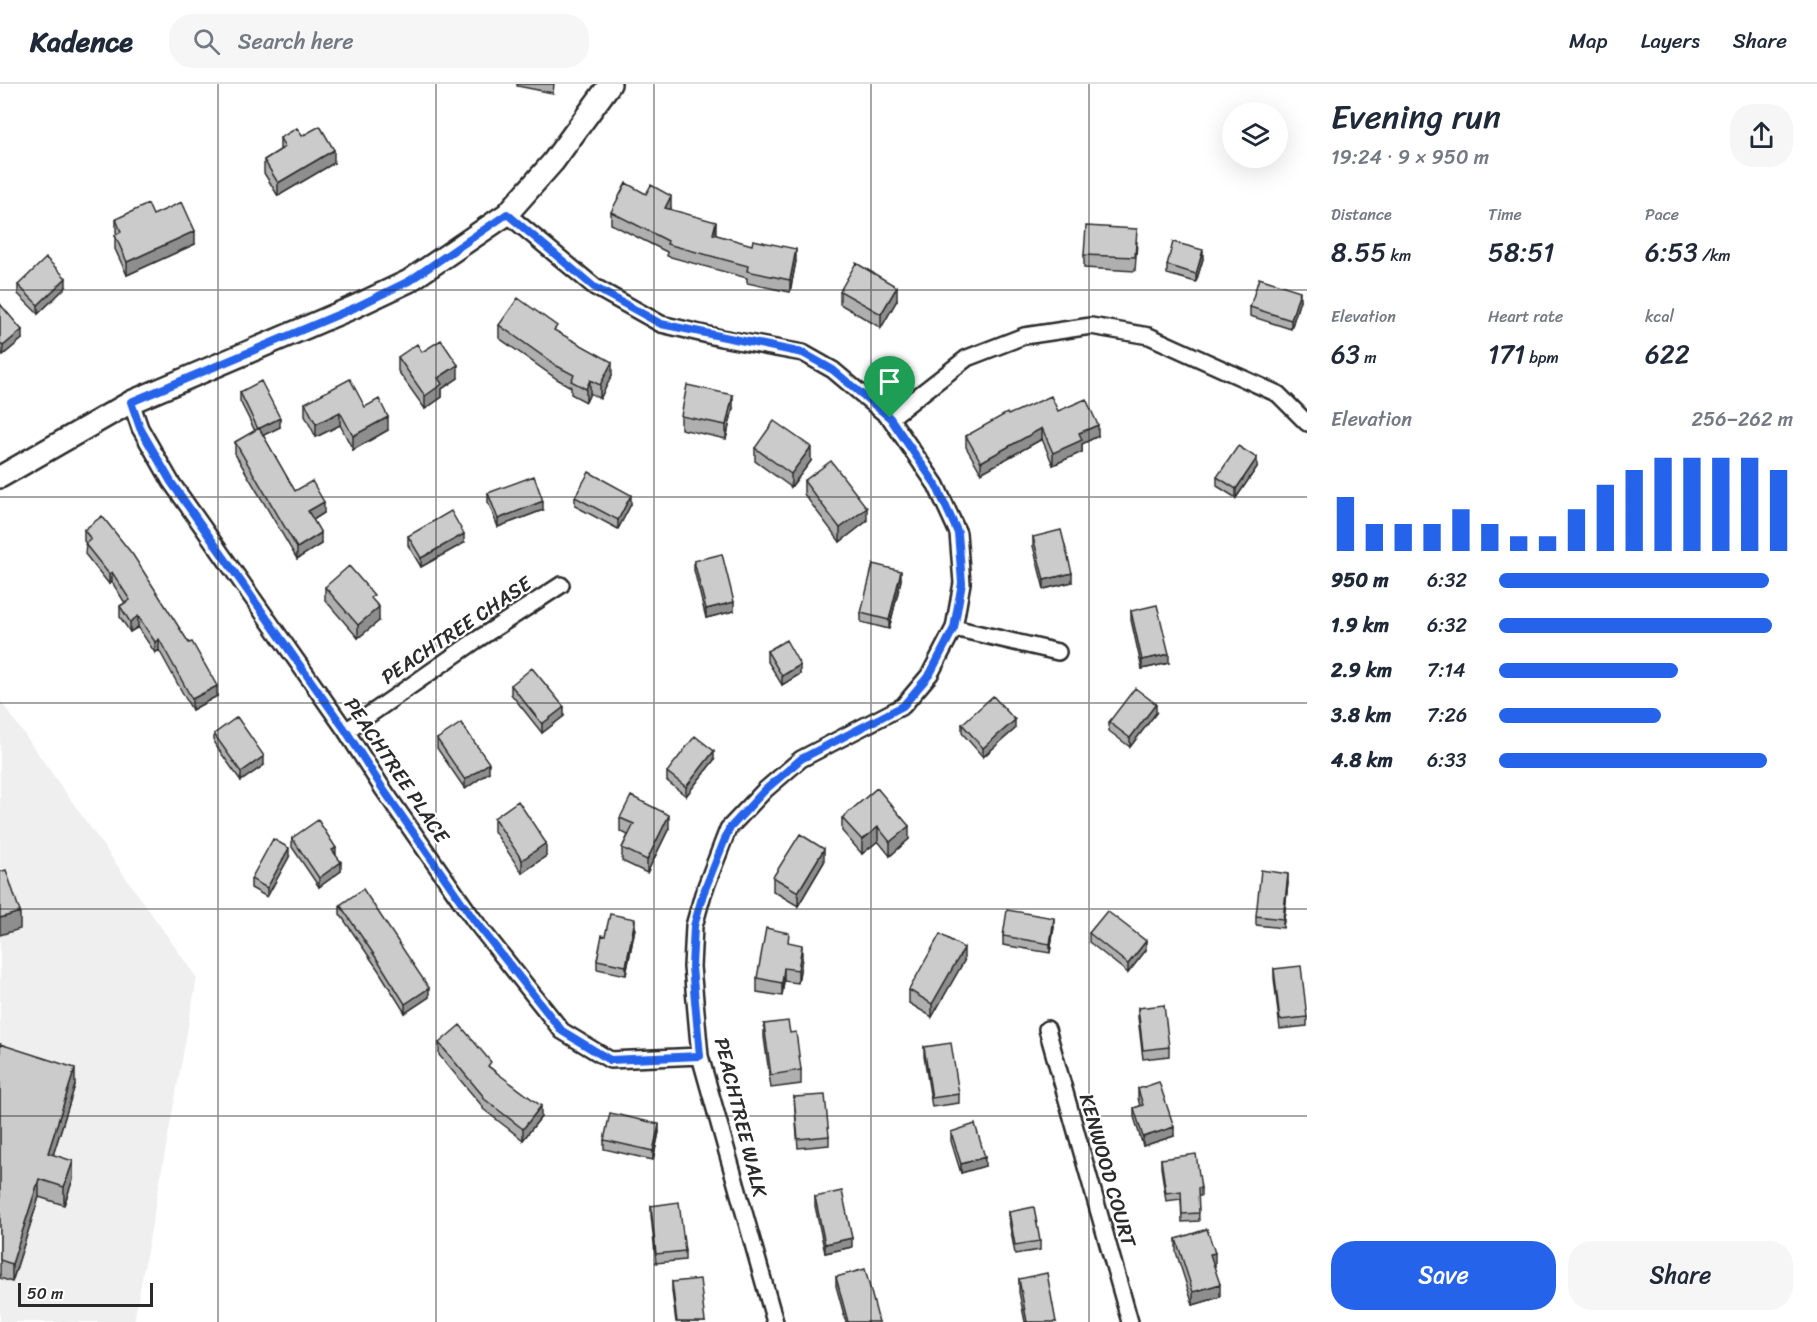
<!DOCTYPE html>
<meta charset="utf-8">
<style>
body{margin:0;font-family:Sriracha,sans-serif;background:#f6f6f7;color:#1f2937;height:100vh;display:flex;flex-direction:column;font-size:22px;white-space:nowrap}
*{box-sizing:border-box;margin:0}
p{font-size:20px;color:#747a83}
.icon{flex:none;width:33px;height:33px;fill:none;stroke:currentColor;stroke-width:2;stroke-linecap:round;stroke-linejoin:round}
.map{position:relative;flex:1;overflow:hidden}
.side{display:flex;flex-direction:column;background:#fff;width:510px}
.side>*{flex:none}
.controls{position:absolute;left:1222px;top:18px;display:grid;gap:12px}
.controls a{display:grid;place-items:center;width:66px;height:66px;border-radius:50%;background:#fff;box-shadow:0 6px 24px #0002;font-size:30px}
.scale{position:absolute;left:18px;bottom:15px;width:135px;box-sizing:border-box;padding-left:6px;border:3px solid #2b2b2b;border-top:0;font-size:16px;line-height:21px;white-space:nowrap;color:#2b2b2b;-webkit-text-stroke:4px #fff;paint-order:stroke}
.pin{position:absolute;display:grid;place-items:center;width:51px;height:51px;color:#fff;margin:-62px -26px;border-radius:50% 50% 50% 0;rotate:-45deg;box-shadow:0 0 6px #0007}
.pin .icon{rotate:45deg}
.round{display:grid;place-items:center;flex:none;width:63px;height:63px;border-radius:24px;background:#f6f6f7}
.head{display:flex;align-items:center;justify-content:space-between;height:102px;padding:0 24px}
h1{font-size:33px;font-weight:600;line-height:45px}
.figures{display:grid;grid-template-columns:repeat(3,1fr);gap:9px;height:102px;padding:6px 24px}
.figures div{display:grid;align-content:center}
.figures b{font-size:26px;font-weight:600}
.figures small{font-size:16px;font-weight:400}
.figures p{font-size:16px}
.chart{height:168px;padding:12px 24px}
.chart p{display:flex;justify-content:space-between}
.chart svg{width:100%;height:108px;margin-top:6px;stroke:#2563eb;stroke-width:6}
.action{display:flex;gap:12px;margin-top:auto;padding:12px 24px}
.action a{flex:1;height:69px;border-radius:24px;background:#2563eb;color:#fff;font-size:24px;font-weight:600;line-height:69px;text-align:center}
.action a+a{background:#f6f6f7;color:#1f2937}
ul{padding:0 24px;list-style:none;font-size:20px}
li{display:grid;grid-template-columns:96px 72px 1fr;align-items:center;height:45px}
li i{height:15px;border-radius:8px;background:#2563eb}
header{display:flex;align-items:center;gap:36px;box-sizing:border-box;height:84px;padding:0 30px;background:#fff;border-bottom:2px solid #e0e1e3}
header strong{font-size:28px}
nav{display:flex;gap:33px;margin-inline-start:auto;font-size:21px}
.search{width:420px;height:54px;background:#f6f6f7;display:flex;align-items:center;gap:15px;box-sizing:border-box;padding:0 21px;border-radius:24px;color:#747a83;font-size:22px}
main{display:flex;flex:1;min-height:0}
.map>svg:first-child{display:block}
.built{fill:#efefef}
.lines{fill:none;stroke-linecap:round;stroke-linejoin:round}
.minor-casing{stroke:#2b2b2b;stroke-width:20}
.secondary-casing{stroke:#2b2b2b;stroke-width:26}
.minor{stroke:#fff;stroke-width:15}
.secondary{stroke:#fff;stroke-width:21}
.wall{fill:#afafaf;stroke:#2b2b2b;stroke-width:1.5}
.shaded-wall{fill:#8e8e8e;stroke:#2b2b2b;stroke-width:1.5}
.building{fill:#cbcbcb;stroke:#2b2b2b;stroke-width:1.5}
.route-casing{stroke:#fff;stroke-width:12}
.route{stroke:#2563eb;stroke-width:8}
.grid{fill:none;stroke:#2b2b2b;stroke-width:1.5;stroke-opacity:0.55}
.labels{text-anchor:middle;stroke-width:4.5;stroke-linejoin:round;paint-order:stroke}
.street-label{font-size:20px;fill:#2b2b2b;stroke:#fff}
</style>
<header>
<strong>Kadence</strong>
<div class="search"><svg class="icon" aria-label="search" viewBox="0 0 24 24"><circle cx="10" cy="10" r="6"/><path d="M15 15l6 6"/></svg>Search here</div>
<nav><a>Map</a><a>Layers</a><a>Share</a></nav>
</header>
<main>
<div class="map">
<svg width="1307" height="1238" viewBox="0 0 1307 1238">
<rect width="100%" height="100%" fill="#fff"/>
<filter id="ink" filterUnits="userSpaceOnUse"><feTurbulence type="fractalNoise" baseFrequency=".0167" numOctaves="2"/><feDisplacementMap in="SourceGraphic" scale="12" xChannelSelector="R" yChannelSelector="G"/><feConvolveMatrix kernelMatrix="1 2 1 2 8 2 1 2 1" color-interpolation-filters="sRGB"/></filter>
<g filter="url(#ink)">
<path class="built" d="M0 616 197 894 134 1238H0Z"/>
<g class="lines">
<g class="minor-casing">
<path id="minor" d="M507 130 595 203 661 240 721 254 803 269 833 286 890 334 936 401 958 449 962 499 954 544 930 590 903 622 801 675 765 706 728 745 703 810 694 842 692 883 700 972 775 1238
M131 318 140 344 171 398 346 647 383 705 474 836 562 947 610 976 700 972
M890 334 967 274 1024 252 1091 242 1149 252 1240 293 1278 310 1307 339
M954 544 1058 568
M346 647 475 557 561 501
M1047 945 1130 1238"/>
</g>
<g class="secondary-casing">
<path id="secondary" d="M0 393 131 318 354 223 409 197 507 130 553 78 610 0"/>
</g>
<use href="#minor" class="minor"/>
<use href="#secondary" class="secondary"/>
</g>
<path class="wall" d="M517 0H554L553 9 517 2Z
M302 52 334 79 278 112 264 89V76L280 66V54Z
M646 110 671 124 670 125 716 151 796 177 790 208 747 199V194L667 172V168L611 140V128Z
M153 131 195 160 127 191 115 165V151H117L116 148V135Z
M1137 158 1135 187 1084 184V171Z
M1203 175 1196 198 1167 190V181Z
M18 201 66 203 38 230 18 210Z
M840 207 897 216 881 244 840 220Z
M1300 216 1291 245 1250 232V223Z
M0 220 22 255 3 271 0 268Z
M499 241 557 248 612 291 600 315 590 309 586 318 571 310V303L557 295 499 254Z
M422 268 458 294 442 305V313L425 325 398 287V273Z
M240 308 280 343 263 351 295 407 324 429 313 436 321 460 297 475 235 370V358L255 347 240 317Z
M305 319 365 323 388 346 353 366 340 341 316 353 305 332Z
M733 324 726 355 681 345V332Z
M1058 327 1098 352 1082 360V368L1053 381 1042 355 981 389 966 363V352L1008 331Z
M755 364 811 377 791 403 755 377Z
M1257 383 1236 414 1217 402V393Z
M804 397 867 437 840 458 804 410Z
M488 409 543 426 498 443 488 418Z
M575 413 631 420 618 445 575 422Z
M84 446 217 612 192 626 159 566 155 569 138 543 130 548 120 533V522L125 519 112 498 109 500 85 470 86 459 84 457Z
M408 452 464 459 421 483 408 461Z
M1033 453 1072 498 1044 505 1033 462Z
M694 477 734 527 706 534 694 486Z
M901 496 889 545 861 538V529Z
M325 503 374 518 379 537 358 554 325 516Z
M1131 527 1169 579 1142 585 1131 536Z
M767 567 800 590 782 601 767 576Z
M511 601 564 632 542 649 511 610Z
M1156 629 1130 663 1109 647V638Z
M962 640 1015 645 983 673 962 649Z
M214 650 264 681 241 697 214 659Z
M437 655 489 688 465 705 437 664Z
M714 676 686 712 667 697V688Z
M877 704 909 755 890 772 878 757 862 770 842 747V734Z
M494 734 546 772 522 789 494 747Z
M620 734 669 744 647 789 622 777V764L628 751 620 747Z
M292 754 336 772 341 787 319 803 292 763Z
M289 773 267 813 251 804V795Z
M824 778 798 822 773 807V793Z
M1288 799 1283 844 1256 841V832Z
M340 821 429 913 405 929 379 887 340 830Z
M1054 843 1050 869 1003 861V852Z
M635 844 626 891 597 885V876L605 852Z
M1089 849 1146 866 1128 889 1089 858Z
M789 859 802 874 798 899 784 897 782 912 757 908V894Z
M964 877 932 933 909 919V906Z
M1274 885 1307 933V942L1280 945 1274 894Z
M1138 924 1169 963V972L1143 975 1138 933Z
M764 940 790 949 801 986V1000L771 1004 764 953Z
M439 959 491 984 541 1033 523 1056 483 1025V1023L439 971Z
M0 960 75 1001 53 1071 73 1095 64 1121 39 1113 12 1198 0 1194Z
M924 963 959 1010V1019L932 1023 924 972Z
M1138 1005 1174 1052 1143 1062 1134 1033V1024L1140 1022 1138 1014Z
M794 1013 829 1052V1061L798 1064Z
M659 1048 653 1076 604 1065V1056Z
M951 1048 985 1082 961 1089 951 1057Z
M1161 1075 1201 1104V1112H1198L1199 1137 1182 1138 1181 1115 1166 1117 1161 1083Z
M815 1113 852 1163 825 1169 815 1122Z
M651 1122 685 1167V1176L656 1179 651 1131Z
M1009 1128 1040 1157V1166L1015 1170 1009 1137Z
M1176 1155 1215 1182 1214 1183 1220 1213 1193 1221 1176 1168Z
M836 1193 879 1238H846L836 1202Z
M1019 1195 1056 1238H1025L1019 1208Z
M672 1198 705 1238H676L672 1207Z"/>
<path class="shaded-wall" d="M334 66V79L278 112V99Z
M671 112V124L665 136V124Z
M716 138V150L713 162V150Z
M195 147V160L127 191V178Z
M796 165V177L790 208V196Z
M1203 166V175L1196 198V190Z
M66 194V203L38 230V221Z
M897 203V216L881 244V230Z
M1300 207V216L1291 245V236Z
M22 246V255L3 271V262Z
M612 278V291L600 315V301Z
M458 281V294L442 305V313L425 325V312L438 294Z
M590 296V309L586 318V305Z
M733 311V324L726 355V341Z
M340 328V341L316 353V340Z
M388 333V346L353 366V352Z
M280 334V343L258 354V345Z
M1098 341V352L1082 360V368L1053 381V369L1079 349Z
M1042 344V355L981 389V378Z
M811 363V377L791 403V390Z
M1257 374V383L1236 414V405Z
M631 411V420L618 445V436Z
M543 417V426L498 443V435Z
M324 418V429L308 439V427Z
M867 424V437L840 458V444Z
M321 449V460L297 475V464Z
M464 450V459L421 483V474Z
M901 487V496L889 545V536Z
M112 488V498L109 500V490Z
M1072 489V498L1044 505V496Z
M734 518V527L706 534V525Z
M379 523V537L358 554V541Z
M138 532V543L130 548V538Z
M159 555V566L155 569V558Z
M1169 570V579L1142 585V576Z
M800 581V590L782 601V592Z
M217 602V612L192 626V615Z
M1156 620V629L1130 663V654Z
M564 623V632L542 649V640Z
M1015 636V645L983 673V664Z
M714 667V676L686 712V703Z
M264 672V681L241 697V688Z
M489 679V688L465 705V696Z
M669 731V744L647 789V776Z
M909 742V755L890 772V758Z
M878 743V757L862 770V756Z
M546 759V772L522 789V776Z
M289 764V773L267 813V804Z
M336 764V772L332 766Z
M824 765V778L798 822V808Z
M341 778V787L319 803V794Z
M1288 790V799L1283 844V835Z
M20 828V845L0 851V834Z
M1054 834V843L1050 869V860Z
M635 835V844L626 891V882Z
M1146 857V866L1128 889V880Z
M802 861V874L798 899V886Z
M964 864V877L932 933V920Z
M784 884V897L782 912V899Z
M429 904V913L405 929V920Z
M75 984V1001L48 1087V1069Z
M541 1022V1033L523 1056V1045Z
M659 1040V1048L653 1076V1067Z
M1174 1043V1052L1143 1062V1053Z
M985 1073V1082L961 1089V1080Z
M73 1077V1095L64 1121V1103Z
M39 1095V1113L12 1198V1180Z
M852 1154V1163L825 1169V1160Z
M1215 1169V1182L1210 1184V1170Z
M1220 1200V1213L1193 1221V1208Z"/>
<path class="building" d="M320 42 334 66 278 99 264 76 285 63 280 54 297 44 302 52Z
M626 99 646 110 651 101 671 112 665 124 716 138 713 150 752 161 753 156 796 165 790 196 747 187 748 182 667 160 668 157 611 128Z
M182 118 195 147 127 178 115 151 121 148 116 135 148 120 153 131Z
M1086 142 1137 145 1135 173 1084 171Z
M1173 158 1203 166 1196 190 1167 181Z
M46 174 66 194 38 221 18 201Z
M856 179 897 203 881 230 840 207Z
M1259 194 1300 207 1291 236 1250 223Z
M518 214 557 242 554 246 612 278 600 301 590 296 586 305 571 297 574 291 557 282 499 241Z
M0 220 22 246 3 262 0 259Z
M441 256 458 281 438 294 442 300 425 312 398 273 417 260 422 268Z
M350 295 365 323 379 315 388 333 353 352 340 328 316 340 305 319Z
M261 297 280 334 258 345 240 308Z
M687 301 733 311 726 341 681 332Z
M1051 312 1058 327 1086 315 1098 341 1079 349 1082 356 1053 369 1042 344 981 378 966 352 1007 329 1008 331Z
M774 337 811 363 791 390 755 364Z
M259 344 295 407 312 397 324 418 308 427 321 449 297 464 235 358Z
M1238 362 1257 374 1236 405 1217 393Z
M831 377 867 424 840 444 804 397Z
M589 388 631 411 618 436 575 413Z
M534 392 543 417 498 435 488 409Z
M451 427 464 450 421 474 408 452Z
M102 432 133 471 189 559 192 558 217 602 192 615 159 555 155 558 138 532 130 538 120 522 130 516 112 488 109 490 85 460 91 455 84 446Z
M1061 446 1072 489 1044 496 1033 453Z
M722 470 734 518 706 525 694 477Z
M873 480 901 487 889 536 861 529Z
M349 482 374 511 371 514 379 523 358 541 325 503Z
M1157 521 1169 570 1142 576 1131 527Z
M786 556 800 581 782 592 767 567Z
M532 584 564 623 542 640 511 601Z
M1135 604 1156 620 1130 654 1109 638Z
M993 612 1015 636 983 664 962 640Z
M237 633 264 672 241 688 214 650Z
M461 639 489 679 465 696 437 655Z
M695 652 714 667 686 703 667 688Z
M877 704 909 742 890 758 878 743 862 756 842 734Z
M631 712 669 731 647 776 622 764 634 740 620 734Z
M518 717 546 759 522 776 494 734Z
M318 736 336 764 332 766 341 778 319 794 292 754Z
M800 750 824 765 798 808 773 793Z
M273 755 289 764 267 804 251 795Z
M6 786 20 828 0 834V788Z
M1261 786 1288 790 1283 835 1256 832Z
M363 805 429 904 405 920 379 878 340 821Z
M1007 826 1054 834 1050 860 1003 852Z
M1107 827 1146 857 1128 880 1089 849Z
M610 830 635 835 626 882 597 876 602 851 605 852Z
M766 844 789 849 788 858 802 861 798 886 784 884 782 899 757 894Z
M940 850 964 864 932 920 909 906Z
M1301 882 1307 933 1280 936 1274 885Z
M1164 921 1169 963 1143 966 1138 924Z
M788 937 790 949 796 948 801 986 771 991 764 940Z
M460 941 491 978 488 982 541 1022 523 1045 483 1014 484 1013 439 959Z
M951 959 959 1010 932 1014 924 963Z
M0 960 75 984 48 1069 73 1077 64 1103 39 1095 12 1180 0 1176Z
M1159 998 1174 1043 1143 1053 1134 1024 1143 1021 1138 1005Z
M825 1011 829 1052 798 1055 794 1013Z
M610 1029 659 1040 653 1067 604 1056Z
M975 1040 985 1073 961 1080 951 1048Z
M1196 1070 1201 1104H1198L1199 1129 1182 1130 1181 1107 1166 1109 1161 1075Z
M842 1107 852 1154 825 1160 815 1113Z
M679 1118 685 1167 656 1170 651 1122Z
M1034 1123 1040 1157 1015 1161 1009 1128Z
M1207 1145 1215 1169 1210 1170 1220 1200 1193 1208 1176 1155Z
M865 1185 879 1238H848L836 1193Z
M1047 1189 1056 1238H1027L1019 1195Z
M700 1195 705 1238H677L672 1198Z"/>
</g>
<g class="lines" filter="url(#ink)">
<g class="route-casing">
<path id="route" d="M507 130 594 203 661 240 803 269 833 286 890 334 936 401 958 449 962 499 954 544 930 590 903 622 801 675 765 706 729 745 703 810 694 842 692 883 700 972 610 976 562 947 474 836 383 705 346 647 171 398 140 344 131 318 354 224 409 197Z"/>
</g>
<use href="#route" class="route"/>
</g>
<path class="grid" d="M218 0V1238M436 0V1238M654 0V1238M871 0V1238M1089 0V1238M0 206H1307M0 413H1307M0 619H1307M0 825H1307M0 1032H1307"/>
<g class="labels">
<g class="street-label">
<text transform="translate(456 546) rotate(-34)" y="7">PEACHTREE CHASE</text>
<text transform="translate(397 686) rotate(56)" y="7">PEACHTREE PLACE</text>
<text transform="translate(741 1033) rotate(76)" y="7">PEACHTREE WALK</text>
<text transform="translate(1108 1086) rotate(74)" y="7">KENWOOD COURT</text>
</g>
</g>
</svg>
<div class="controls">
<a><svg class="icon" aria-label="layers" viewBox="0 0 24 24"><path d="M12 4l9 5-9 5-9-5zM3 14l9 5 9-5"/></svg></a>
</div>
<div class="scale">50 m</div>
<div class="pin" style="left:890px;top:334px;background:#1e9e55"><svg class="icon" aria-label="arrive" viewBox="0 0 24 24"><path d="M6 21V4h12l-3 4 3 4H6"/></svg></div>
</div>
<section class="side">
<div class="head"><div><h1>Evening run</h1><p>19:24 · 9 × 950 m</p></div><a class="round"><svg class="icon" aria-label="share" viewBox="0 0 24 24"><path d="M12 15V3M7 8l5-5 5 5M5 13v7h14v-7"/></svg></a></div>
<div class="figures">
<div><p>Distance</p><b>8.55<small> km</small></b></div>
<div><p>Time</p><b>58:51</b></div>
<div><p>Pace</p><b>6:53<small> /km</small></b></div>
</div>
<div class="figures">
<div><p>Elevation</p><b>63<small> m</small></b></div>
<div><p>Heart rate</p><b>171<small> bpm</small></b></div>
<div><p>kcal</p><b>622</b></div>
</div>
<div class="chart"><p><span>Elevation</span>256–262 m</p>
<svg viewBox="0 0 160 44" preserveAspectRatio="none"><path d="M5 44V22M15 44V33M25 44V33M35 44V33M45 44V27M55 44V33M65 44V38M75 44V38M85 44V27M95 44V17M105 44V11M115 44V6M125 44V6M135 44V6M145 44V6M155 44V11"/></svg>
</div>
<ul>
<li><b>950 m</b>6:32<i style="width:92%"></i></li>
<li><b>1.9 km</b>6:32<i style="width:93%"></i></li>
<li><b>2.9 km</b>7:14<i style="width:61%"></i></li>
<li><b>3.8 km</b>7:26<i style="width:55%"></i></li>
<li><b>4.8 km</b>6:33<i style="width:91%"></i></li>
</ul>
<div class="action"><a>Save</a><a>Share</a></div>
</section>
</main>
